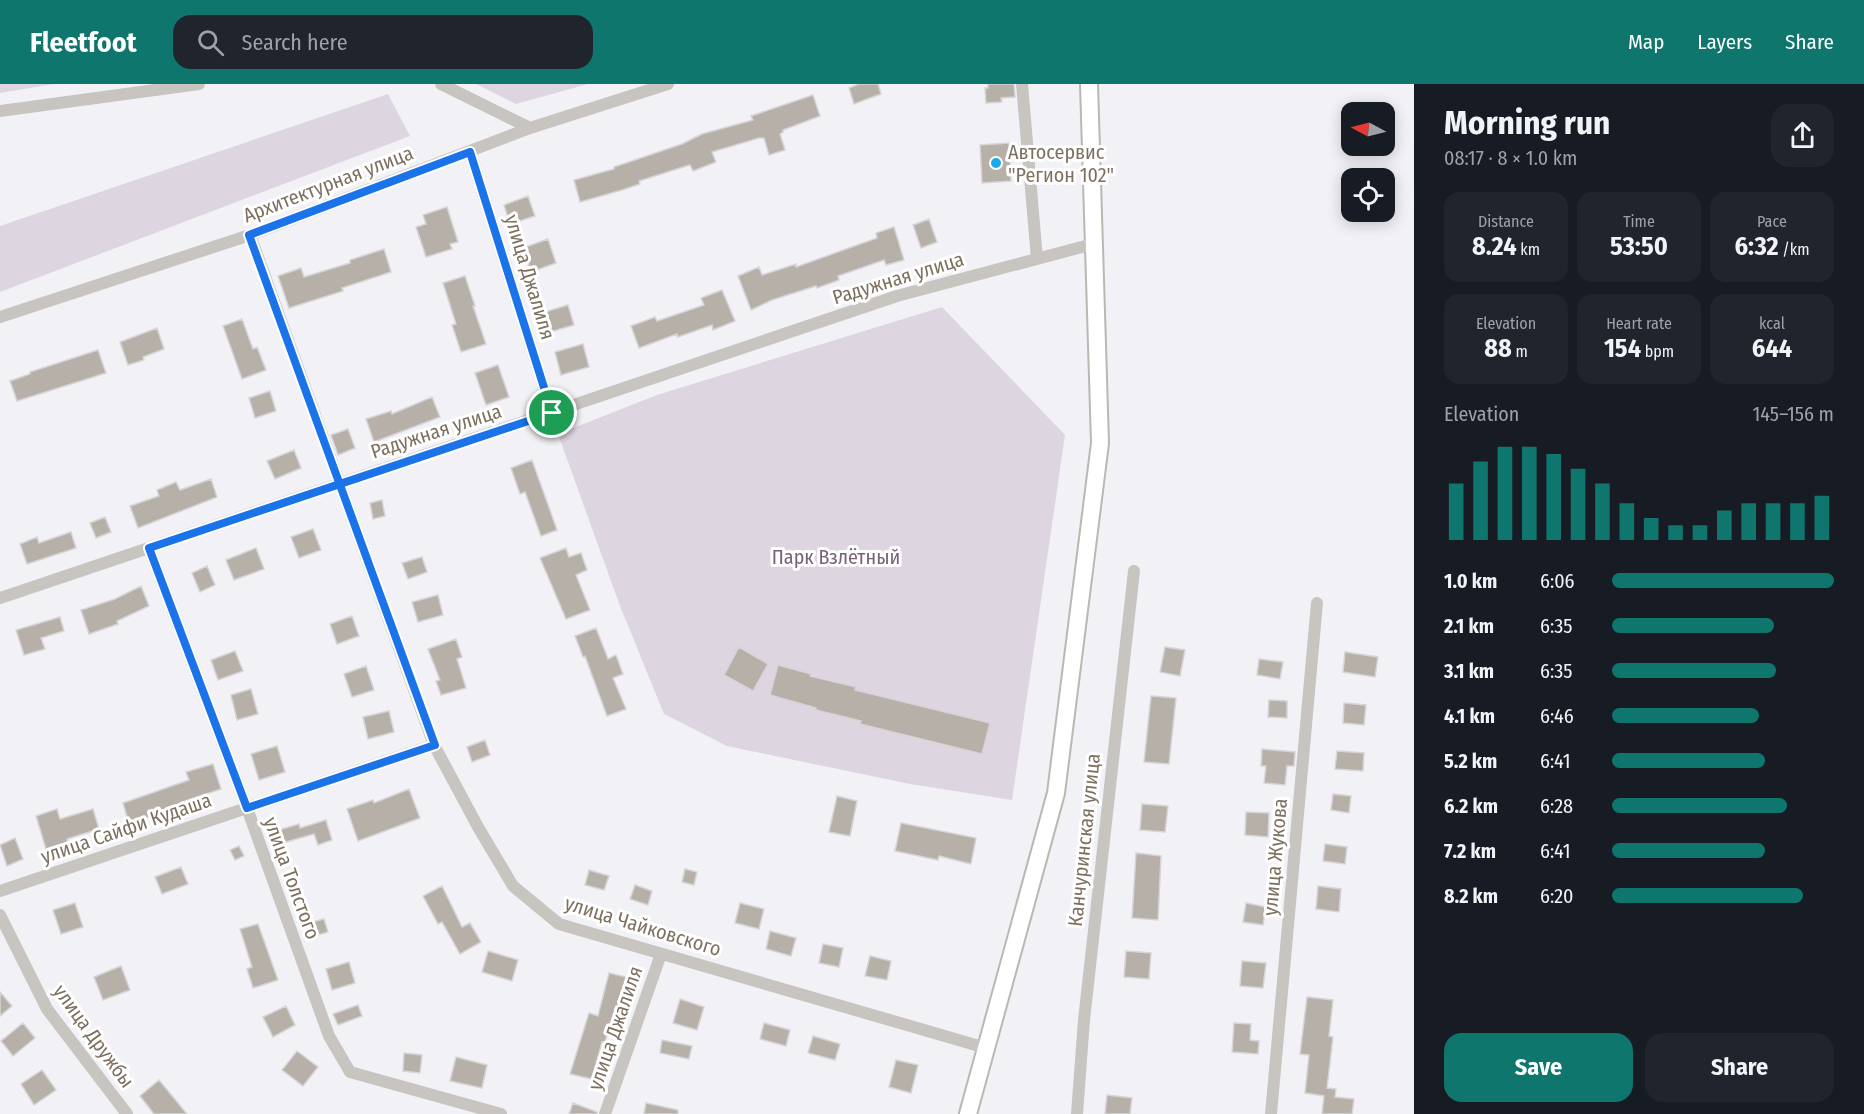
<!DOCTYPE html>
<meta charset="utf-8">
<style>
body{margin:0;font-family:"Fira Sans Condensed",sans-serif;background:#20242c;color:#f1f3f6;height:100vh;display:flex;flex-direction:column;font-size:22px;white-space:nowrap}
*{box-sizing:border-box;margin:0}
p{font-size:20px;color:#9ea1a6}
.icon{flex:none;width:33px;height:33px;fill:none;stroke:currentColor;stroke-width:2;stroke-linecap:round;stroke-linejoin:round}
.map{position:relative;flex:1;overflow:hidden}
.details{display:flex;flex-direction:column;background:#171b24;width:450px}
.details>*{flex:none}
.needle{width:39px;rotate:277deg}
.tools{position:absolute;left:1341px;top:18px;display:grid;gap:12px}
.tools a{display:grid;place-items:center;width:54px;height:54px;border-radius:12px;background:#171b24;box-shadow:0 3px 15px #0003;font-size:30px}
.pin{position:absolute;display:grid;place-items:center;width:51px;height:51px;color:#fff;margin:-26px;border:3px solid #fff;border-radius:50%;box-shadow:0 2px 6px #0007}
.round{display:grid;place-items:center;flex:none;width:63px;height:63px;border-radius:18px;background:#20242c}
.headline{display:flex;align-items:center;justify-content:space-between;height:102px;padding:0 30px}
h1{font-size:33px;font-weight:700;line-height:45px}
.figures{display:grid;grid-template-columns:repeat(3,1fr);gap:9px;height:102px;padding:6px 30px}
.figures div{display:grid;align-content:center;border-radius:15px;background:#20242c;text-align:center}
.figures b{font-size:26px;font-weight:700}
.figures small{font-size:16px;font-weight:400}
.figures p{font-size:16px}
.chart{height:168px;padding:12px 30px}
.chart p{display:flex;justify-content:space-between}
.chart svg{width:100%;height:108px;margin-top:6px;stroke:#0f766e;stroke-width:6}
.action{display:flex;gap:12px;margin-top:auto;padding:12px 30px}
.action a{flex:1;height:69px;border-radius:18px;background:#0f766e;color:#fff;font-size:24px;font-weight:700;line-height:69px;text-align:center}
.action a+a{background:#20242c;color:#f1f3f6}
ul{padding:0 30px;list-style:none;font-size:20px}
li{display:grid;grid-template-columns:96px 72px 1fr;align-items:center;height:45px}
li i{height:15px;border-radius:8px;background:#0f766e}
header{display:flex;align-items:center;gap:36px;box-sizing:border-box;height:84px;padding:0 30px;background:#0f766e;color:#fff}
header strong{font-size:28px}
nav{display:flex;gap:33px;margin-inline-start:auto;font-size:21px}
.search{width:420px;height:54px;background:#20242c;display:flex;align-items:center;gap:15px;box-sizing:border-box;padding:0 21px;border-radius:18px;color:#9ea1a6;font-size:22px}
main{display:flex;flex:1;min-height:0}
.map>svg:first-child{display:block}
.green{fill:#ddd5e0}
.building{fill:#b7b0a9;stroke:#d5d4d7;stroke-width:1.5}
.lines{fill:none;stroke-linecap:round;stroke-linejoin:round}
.major-casing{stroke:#bbb7b1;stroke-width:20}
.minor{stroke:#c8c5c0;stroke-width:12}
.major{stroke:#fff;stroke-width:16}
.route-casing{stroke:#fff;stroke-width:12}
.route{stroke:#1a73e8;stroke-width:8}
.poi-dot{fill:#1ca9eb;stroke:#fff;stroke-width:2}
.labels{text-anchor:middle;stroke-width:6;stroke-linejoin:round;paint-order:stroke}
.poi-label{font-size:20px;fill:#7e705f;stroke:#fff;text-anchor:start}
.street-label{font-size:20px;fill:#7e705f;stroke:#fff}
.park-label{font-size:20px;fill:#78627b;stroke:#fff}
</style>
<header>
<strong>Fleetfoot</strong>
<div class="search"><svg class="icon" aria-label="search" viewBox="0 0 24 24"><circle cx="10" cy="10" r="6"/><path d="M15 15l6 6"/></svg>Search here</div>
<nav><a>Map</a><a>Layers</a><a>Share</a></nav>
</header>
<main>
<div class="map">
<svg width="1414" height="1030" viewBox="0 0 1414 1030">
<rect width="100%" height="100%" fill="#f2f2f6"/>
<path class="green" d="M0 0H54L0 9Z
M476 0H588L516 20Z
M388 10 410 52 0 208V142Z
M942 223 1065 351 1012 716 910 700 727 662 664 630 620 522 558 350 657 311Z"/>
<path class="building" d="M859 0H878L881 10 854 20 849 4Z
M988 0H1014L1015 13 1001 14 1002 18 986 19 985 4H988Z
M813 11 820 32 783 46V48L780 50 785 66 769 71 764 54H759L712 68 716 78 693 87 690 81 639 97 640 100 622 106 580 118 574 96 614 85V83L682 60 702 50 753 36 751 32Z
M1009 59 1011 97 982 99 980 61Z
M528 112 535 132 510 140 504 121Z
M447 123 458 158 450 160 452 165 426 173 416 143 426 140 423 131Z
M929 135 937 158 921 164 913 141Z
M894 143 904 176 886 181 884 176 838 192 839 196 817 204 816 202 772 216 751 226 738 192 759 183 762 191 796 180V183L877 154 876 149Z
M548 155 556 179 531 188 523 164Z
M384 165 391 188 342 204 343 207 289 224 278 192 301 184 304 193 350 179V176Z
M465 192 475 222H473L486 260 461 268 452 241 456 240 443 199Z
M722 206 735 237 713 246 712 241 678 253 677 250 639 264 631 242 655 233 657 237 704 221 701 214Z
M568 221 574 241 550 248 545 228Z
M242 235 253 265 257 263 266 286 242 295 223 242Z
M157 244 164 265 143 273 144 276 128 281 120 258Z
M583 260 589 283 561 291 555 268Z
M98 266 106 289 17 317 10 297 30 290V288Z
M498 281 509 313 486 321 475 289Z
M270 307 276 327 255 334 249 314Z
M432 313 440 333 374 358 366 335 391 327 392 330Z
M348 345 355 364 338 371 331 351Z
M294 366 301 384 275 395 267 377Z
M532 376 557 446 541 452 525 408 520 410 511 384Z
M211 395 217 413 138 444 130 422 159 412 157 406 176 398 180 406Z
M382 416 385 432 373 435 370 419Z
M105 433 111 448 96 454 90 439Z
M313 445 321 466 299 474 291 453Z
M71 448 76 464 27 480 20 460 37 453 39 459Z
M256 464 264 485 234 496 226 476Z
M566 464 569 473 581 469 587 486 576 491 590 526 566 535 540 474Z
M422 473 427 488 408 495 402 479Z
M207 482 215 501 200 508 192 489Z
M141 502 149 522 117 537 118 540 89 550 81 526 115 515Z
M438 511 443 531 418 538 412 518Z
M352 532 359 552 337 560 330 540Z
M60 533 64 547 41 554 45 565 24 571 16 546Z
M596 544 608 575 616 571 623 590 613 594 626 625 607 632 585 572 583 573 575 552Z
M456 555 462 573 457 575 466 604 441 611 436 597 440 596 428 565Z
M739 563 768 580 753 607 724 591Z
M1165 563 1185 566 1180 592 1160 588Z
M235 567 243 587 218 596 211 576Z
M1345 568 1378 573 1375 593 1343 588Z
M1259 575 1283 578 1280 595 1257 591Z
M778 581 811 590 810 592 856 603 855 606 990 639 982 670 860 640 861 637 816 626V624L770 611Z
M366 582 374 606 352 613 344 590Z
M251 605 258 630 237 636 231 611Z
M1151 612 1176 614 1169 680 1144 678Z
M1269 616 1287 617V634L1268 633Z
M1344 619 1366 621 1364 641 1343 639Z
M389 627 394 648 368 655 363 633Z
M485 656 490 671 472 678 467 663Z
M277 662 285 688 259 696 251 670Z
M1262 665 1295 668 1294 682H1287L1285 701 1264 699 1266 682H1261Z
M1337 667 1364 669 1363 687 1335 685Z
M213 680 221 705 182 718 183 721 129 740 123 719 189 696 186 688Z
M409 705 420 734 358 757 347 725 373 716 374 719Z
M1333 710 1351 712 1349 729 1331 726Z
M837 712 857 717 850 752 829 748Z
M1142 720 1168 722 1165 748 1140 746Z
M57 725 60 735 93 725 99 745 67 755 68 758 46 765 36 732Z
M1246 728 1269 729 1268 753 1245 751Z
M326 736 332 756 318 761 314 750 279 760 275 747 299 740 300 744Z
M901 739 976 754 971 780 939 772 938 776 895 767Z
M15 754 23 775 7 782 0 761Z
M1325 760 1347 763 1345 780 1323 777Z
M239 762 244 772 235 776 230 766Z
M1136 769 1161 772 1158 836 1132 834Z
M181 783 188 800 162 810 155 793Z
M685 785 697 788 694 801 682 798Z
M589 786 609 792 604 806 585 801Z
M635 801 652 807 648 821 630 815Z
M442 802 462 843 470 839 481 858 460 870 442 838 438 840 423 812Z
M1318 802 1341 805 1339 828 1316 825Z
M75 819 83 843 61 850 53 826Z
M740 819 764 825 759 845 735 839Z
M1246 819 1266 823 1263 841 1243 838Z
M324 835 328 848 311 853 308 839Z
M258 840 278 896 253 904 247 885 252 883 240 845Z
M770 847 796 854 791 872 766 865Z
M823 860 843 864 839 883 819 879Z
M488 867 518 876 512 897 482 888Z
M1126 867 1151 869 1149 895 1124 893Z
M870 872 891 877 887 896 865 892Z
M1242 877 1266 879 1263 904 1240 902Z
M349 878 355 899 332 906 326 885Z
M121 882 130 906 103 916 94 893Z
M609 889 626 893 619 923 616 922 605 958H602L592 995 570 990 589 929 598 932Z
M0 908 12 922 0 932Z
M1307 913 1333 916 1329 952 1333 953 1327 1004 1336 1005 1335 1013 1354 1015 1352 1030H1322L1324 1012 1305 1009 1309 971 1300 970Z
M680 915 704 923 697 946 673 939Z
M358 921 362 932 338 941 333 930Z
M286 922 295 941 273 953 263 933Z
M23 939 35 954 13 972 1 957Z
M764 939 790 946 786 962 760 955Z
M1234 939 1251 940 1250 956 1259 957 1258 970 1232 968Z
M813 952 840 960 835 976 808 969Z
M662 956 692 962 689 975 660 969Z
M297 967 318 983 303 1002 282 986Z
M404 969 422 971 420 989 403 987Z
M456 973 487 981 482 1004 450 997Z
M896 976 918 981 911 1009 889 1003Z
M42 986 56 1006 34 1021 21 1000Z
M159 996 187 1030H154L140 1012Z
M1107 1011 1132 1014 1130 1030H1105Z
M573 1019 597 1028V1030H569Z
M646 1019 678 1026V1030H644Z"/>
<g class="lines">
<g class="major-casing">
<path id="major" d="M968 1030 1056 709 1100 359 1089 0"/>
</g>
<path class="minor" d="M441 0 530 44
M1022 0 1037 175
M0 27 199 0
M470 68 552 329
M250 151 434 661 478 743 513 802 559 840 986 964
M0 233 250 151 530 44 668 0
M149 464 247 724 329 952 350 988 501 1030
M0 514 897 212 1093 160
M0 807 434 661
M0 831 47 925 127 1030
M605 1030 661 870
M1077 1030 1084 936 1134 487
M1271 1030 1317 519"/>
<use href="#major" class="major"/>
</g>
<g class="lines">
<g class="route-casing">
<path id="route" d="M552 329 149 464 247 724 435 661C372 491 311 321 249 151L470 68 552 329"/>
</g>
<use href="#route" class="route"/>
</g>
<circle class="poi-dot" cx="996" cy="79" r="6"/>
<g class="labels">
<g class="poi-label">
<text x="1008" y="75">Автосервис<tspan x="1008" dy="23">"Регион 102"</tspan></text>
</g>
<g class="street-label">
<text transform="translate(328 100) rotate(-21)" y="7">Архитектурная улица</text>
<text transform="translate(530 193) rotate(73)" y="7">улица Джалиля</text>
<text transform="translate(898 194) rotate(-17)" y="7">Радужная улица</text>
<text transform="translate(436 347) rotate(-18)" y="7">Радужная улица</text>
<text transform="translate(126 744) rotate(-19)" y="7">улица Сайфи Кудаша</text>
<text transform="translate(1084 756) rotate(-84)" y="7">Канчуринская улица</text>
<text transform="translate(1275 773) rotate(-85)" y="7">улица Жукова</text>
<text transform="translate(292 794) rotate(70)" y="7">улица Толстого</text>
<text transform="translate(643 842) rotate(17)" y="7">улица Чайковского</text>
<text transform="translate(615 944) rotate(-71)" y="7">улица Джалиля</text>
<text transform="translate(94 952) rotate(54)" y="7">улица Дружбы</text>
</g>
<g class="park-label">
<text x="836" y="480">Парк Взлётный</text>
</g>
</g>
</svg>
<div class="tools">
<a><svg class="needle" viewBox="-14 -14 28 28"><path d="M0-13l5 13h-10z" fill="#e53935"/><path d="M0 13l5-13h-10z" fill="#9ea1a6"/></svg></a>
<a><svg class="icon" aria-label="locate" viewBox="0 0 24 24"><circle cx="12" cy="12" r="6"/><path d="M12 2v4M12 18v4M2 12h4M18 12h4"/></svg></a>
</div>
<div class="pin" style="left:552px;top:329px;background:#1e9e55"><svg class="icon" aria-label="arrive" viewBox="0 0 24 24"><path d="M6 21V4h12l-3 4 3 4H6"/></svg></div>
</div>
<section class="details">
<div class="headline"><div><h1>Morning run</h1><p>08:17 · 8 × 1.0 km</p></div><a class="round"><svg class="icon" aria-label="share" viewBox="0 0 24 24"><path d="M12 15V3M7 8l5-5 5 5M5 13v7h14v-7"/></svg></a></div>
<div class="figures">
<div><p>Distance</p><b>8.24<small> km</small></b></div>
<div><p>Time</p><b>53:50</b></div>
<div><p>Pace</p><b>6:32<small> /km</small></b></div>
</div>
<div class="figures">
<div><p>Elevation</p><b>88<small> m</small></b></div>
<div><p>Heart rate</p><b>154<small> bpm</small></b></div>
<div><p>kcal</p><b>644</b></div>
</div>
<div class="chart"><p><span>Elevation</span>145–156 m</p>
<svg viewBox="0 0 160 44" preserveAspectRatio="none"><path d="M5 44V21M15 44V12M25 44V6M35 44V6M45 44V9M55 44V15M65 44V21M75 44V29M85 44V35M95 44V38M105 44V38M115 44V32M125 44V29M135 44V29M145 44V29M155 44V26"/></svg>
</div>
<ul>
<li><b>1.0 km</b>6:06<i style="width:100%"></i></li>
<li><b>2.1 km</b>6:35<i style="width:73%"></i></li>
<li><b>3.1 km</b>6:35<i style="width:74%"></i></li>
<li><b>4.1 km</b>6:46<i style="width:66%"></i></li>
<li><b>5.2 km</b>6:41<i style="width:69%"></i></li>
<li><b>6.2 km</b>6:28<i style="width:79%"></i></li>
<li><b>7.2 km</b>6:41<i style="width:69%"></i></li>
<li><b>8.2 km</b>6:20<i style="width:86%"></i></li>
</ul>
<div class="action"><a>Save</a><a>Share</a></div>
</section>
</main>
